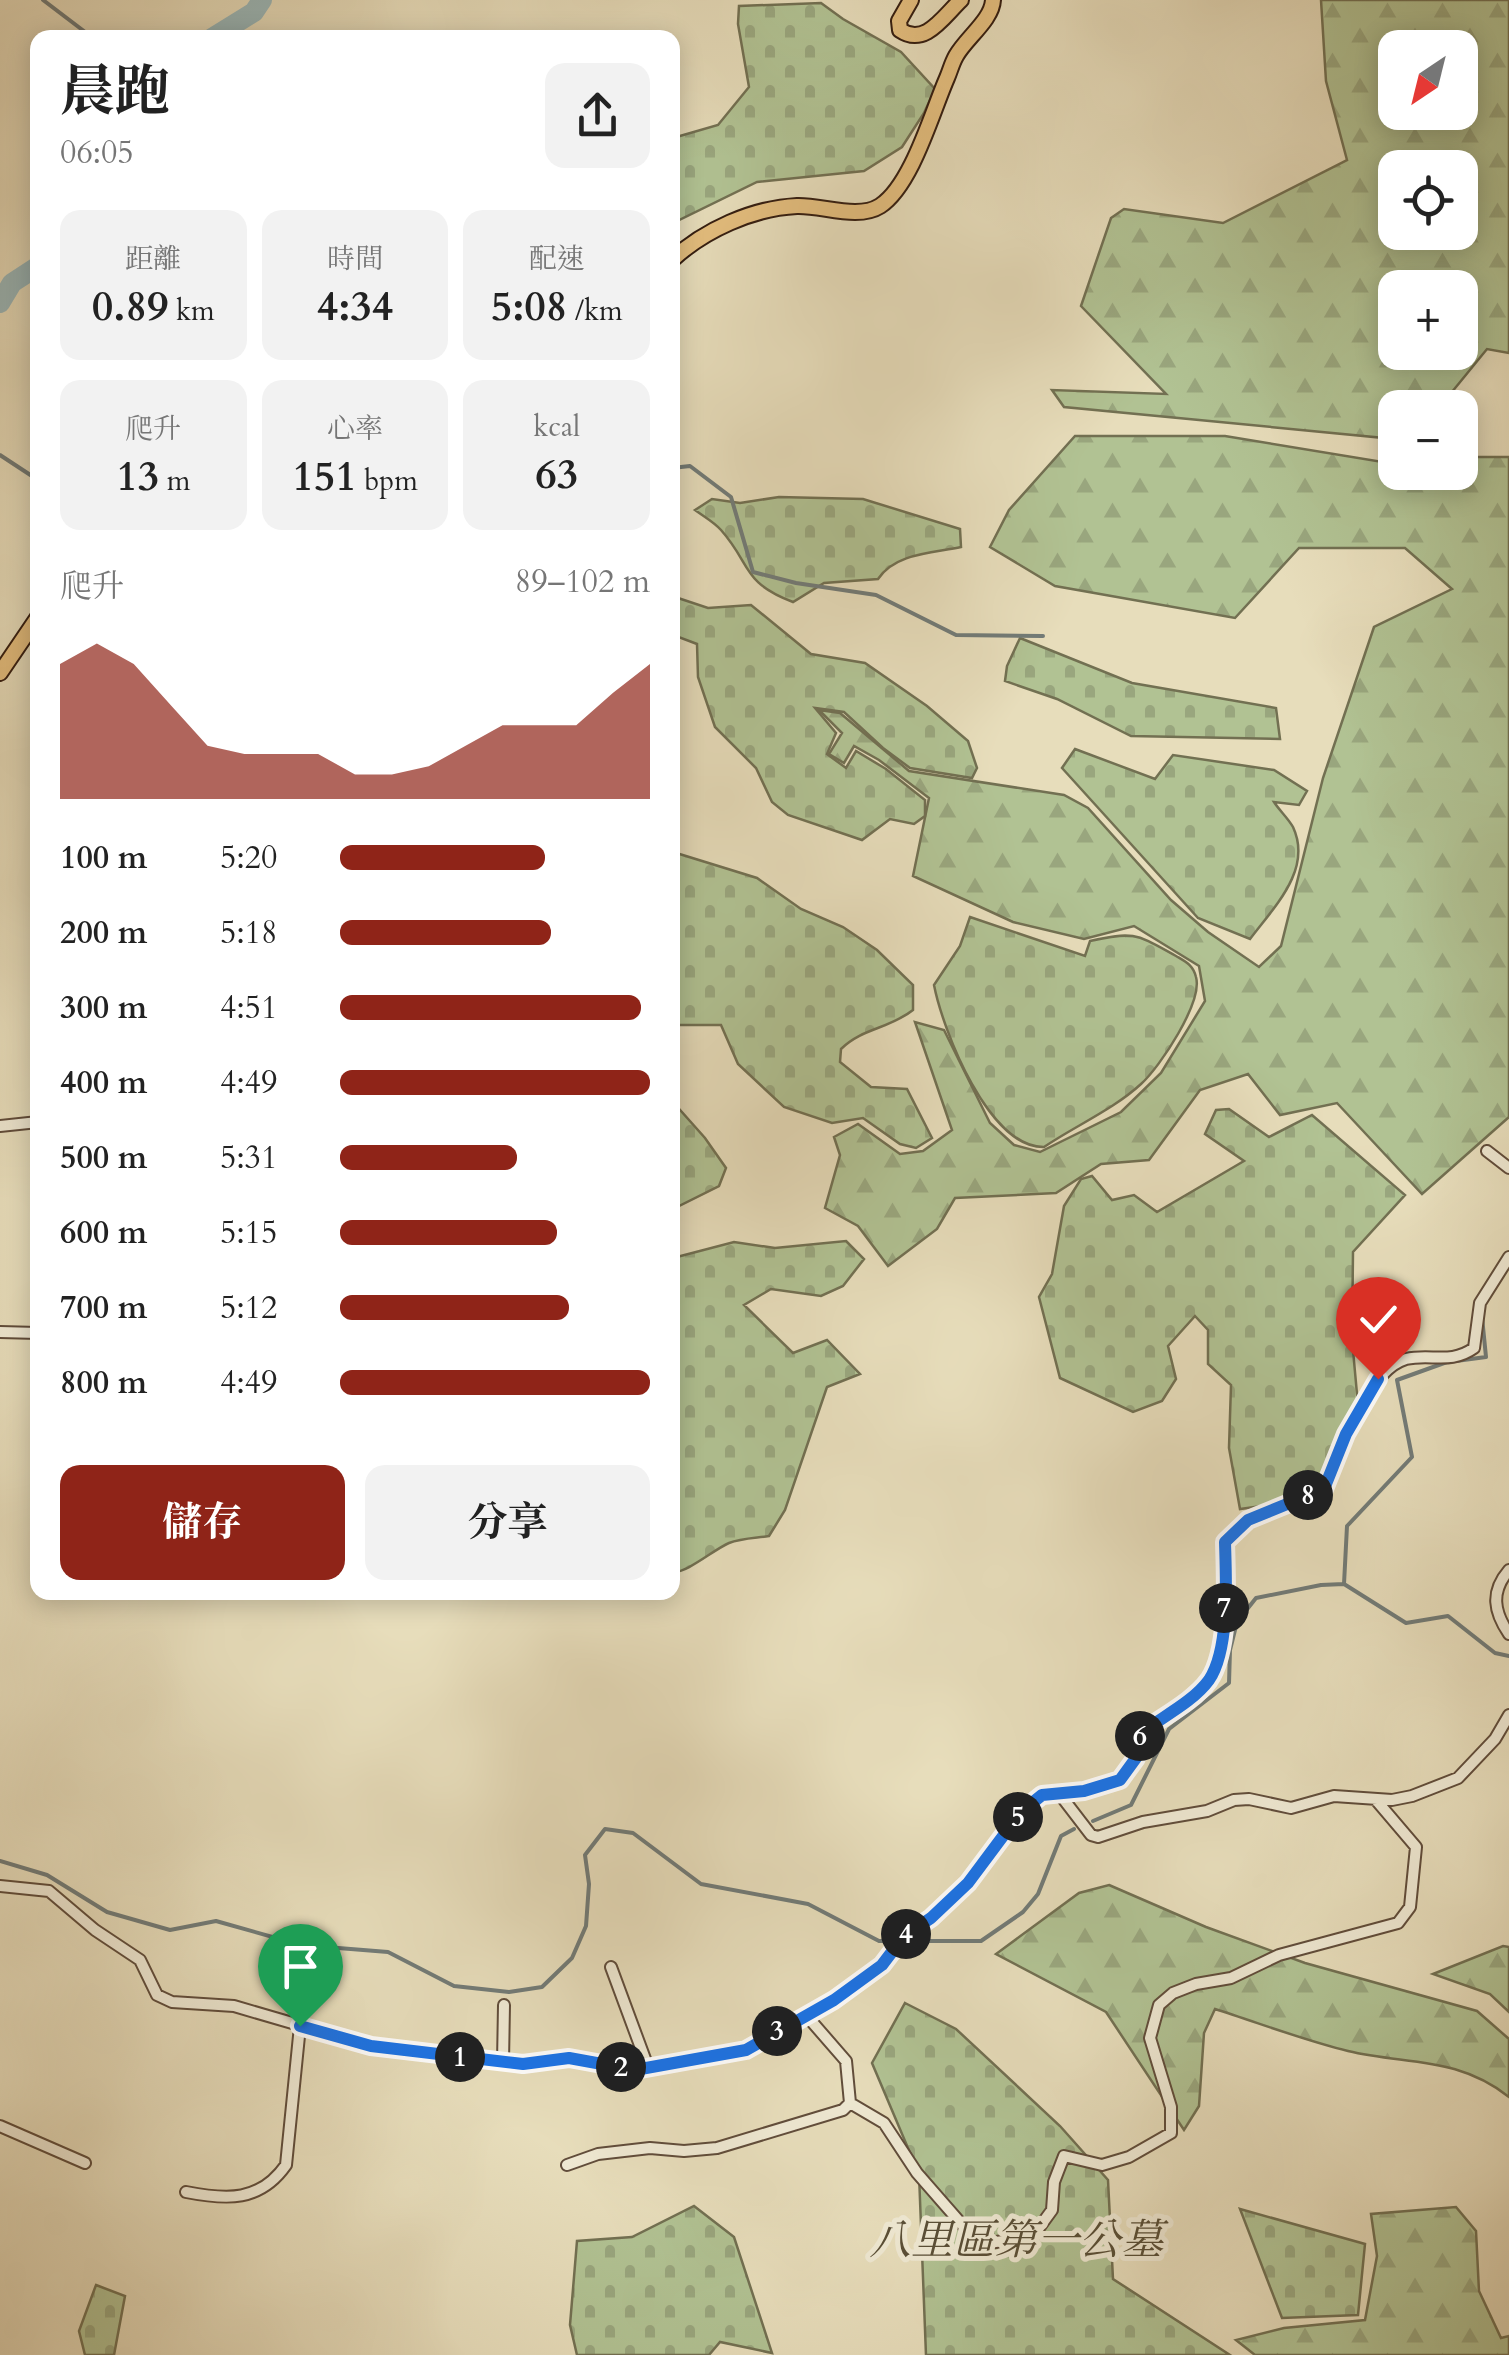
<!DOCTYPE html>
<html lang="zh-TW">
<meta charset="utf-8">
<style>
body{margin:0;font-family:Cardo,"Noto Serif TC",serif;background:#f2f2f2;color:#222;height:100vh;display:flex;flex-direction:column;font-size:38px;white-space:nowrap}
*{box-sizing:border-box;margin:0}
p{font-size:32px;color:#767676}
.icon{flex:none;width:55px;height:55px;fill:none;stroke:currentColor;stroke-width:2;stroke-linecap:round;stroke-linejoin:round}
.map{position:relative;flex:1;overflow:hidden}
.side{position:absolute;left:30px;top:30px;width:650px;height:1570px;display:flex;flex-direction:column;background:#fff;border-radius:20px;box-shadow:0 5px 25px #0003}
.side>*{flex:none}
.needle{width:65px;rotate:215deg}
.fabs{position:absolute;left:1378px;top:30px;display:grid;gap:20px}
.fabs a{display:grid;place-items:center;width:100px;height:100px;border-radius:20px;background:#fff;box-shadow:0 5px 25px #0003;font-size:50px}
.pin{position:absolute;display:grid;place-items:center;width:85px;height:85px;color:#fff;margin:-102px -42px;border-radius:50% 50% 50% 0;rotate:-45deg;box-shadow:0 0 10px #0007}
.pin .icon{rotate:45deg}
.km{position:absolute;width:50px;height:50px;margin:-25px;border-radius:50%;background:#222;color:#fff;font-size:28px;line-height:50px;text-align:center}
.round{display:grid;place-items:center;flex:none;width:105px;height:105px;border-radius:20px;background:#f2f2f2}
.headline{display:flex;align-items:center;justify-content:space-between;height:170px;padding:0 30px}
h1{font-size:55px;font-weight:700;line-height:75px}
.figures{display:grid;grid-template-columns:repeat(3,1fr);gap:15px;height:170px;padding:10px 30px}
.figures div{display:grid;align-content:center;border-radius:20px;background:#f2f2f2;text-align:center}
.figures b{font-size:42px;font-weight:700}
.figures small{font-size:28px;font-weight:400}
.figures p{font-size:28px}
.chart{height:280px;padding:20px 30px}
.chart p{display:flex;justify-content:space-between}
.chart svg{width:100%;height:180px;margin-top:10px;fill:#8f2418;opacity:.7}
.action{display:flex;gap:20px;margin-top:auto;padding:20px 30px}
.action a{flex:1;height:115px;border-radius:20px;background:#8f2418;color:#fff;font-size:40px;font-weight:700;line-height:115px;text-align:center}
.action a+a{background:#f2f2f2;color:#222}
ul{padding:0 30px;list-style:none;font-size:32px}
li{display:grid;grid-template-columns:160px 120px 1fr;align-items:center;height:75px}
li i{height:25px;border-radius:12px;background:#8f2418}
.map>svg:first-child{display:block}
.forest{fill:url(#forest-firs);stroke:#727052;stroke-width:2.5;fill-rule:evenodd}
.cemetery{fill:url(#cemetery-stones);stroke:#727052;stroke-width:2.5}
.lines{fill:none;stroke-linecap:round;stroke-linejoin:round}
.stream{stroke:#727b77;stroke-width:4}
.river{stroke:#9bb9bb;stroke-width:20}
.minor-casing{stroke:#614d3b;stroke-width:14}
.major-casing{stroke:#341d10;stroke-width:18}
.minor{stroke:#efe9d3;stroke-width:10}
.major{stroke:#e4be7e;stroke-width:14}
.route-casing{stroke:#fff;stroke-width:20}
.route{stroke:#1a73e8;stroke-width:12}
.labels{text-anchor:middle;stroke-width:10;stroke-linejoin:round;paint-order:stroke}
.park-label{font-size:42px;font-style:italic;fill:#5a4f37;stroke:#efe9d3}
</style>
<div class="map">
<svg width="1509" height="2355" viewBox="0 0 1509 2355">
<defs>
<pattern id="forest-firs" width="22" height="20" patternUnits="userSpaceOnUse" patternTransform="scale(2.5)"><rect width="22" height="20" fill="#b1c293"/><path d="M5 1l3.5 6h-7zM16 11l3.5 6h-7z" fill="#99a67e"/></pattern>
<pattern id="cemetery-stones" width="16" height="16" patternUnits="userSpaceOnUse" patternTransform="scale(2.5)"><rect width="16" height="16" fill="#b1c293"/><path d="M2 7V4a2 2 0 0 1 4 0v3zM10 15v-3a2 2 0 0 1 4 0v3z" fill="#99a67e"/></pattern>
</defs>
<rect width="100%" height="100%" fill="#e7ddbb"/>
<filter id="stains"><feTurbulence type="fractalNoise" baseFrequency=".002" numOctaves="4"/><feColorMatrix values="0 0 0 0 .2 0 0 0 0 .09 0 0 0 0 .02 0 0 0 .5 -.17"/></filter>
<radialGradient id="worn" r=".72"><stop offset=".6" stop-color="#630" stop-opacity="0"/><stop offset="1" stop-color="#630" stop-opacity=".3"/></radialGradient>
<path class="forest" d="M1321 0H1509V353L1487 349 1447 398 1449 407 1395 408V439L1064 407 1052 390 1166 394 1081 306 1111 218 1124 209 1223 223 1347 160 1326 81ZM1395 48H1460V112H1395ZM1395 168H1460V232H1395ZM1395 288H1460V352H1395Z
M1075 436H1225L1395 464V472H1460V443L1465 457H1509V1117L1422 1194 1337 1103 1280 1115 1248 1074 1200 1090 1149 1160 1101 1164 1056 1193 955 1198 937 1229 888 1266 858 1226 825 1208 840 1155 834 1137 858 1124 900 1154 923 1151 952 1130 915 1022 944 1030 990 1123 1014 1145 1040 1152 1121 1112 1161 1073 1205 1001 1199 966 1134 926 1084 939 1013 922 913 876 929 798 879 760 854 746 844 763 829 754 842 733 819 710 840 713 909 771 1064 795 1088 808 1171 900 1208 932 1259 967 1281 946 1323 778 1374 627 1452 589 1405 548H1299L1235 618 1055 586 990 547 1009 510Z
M1109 1885 1206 1927 1305 1963 1477 2011 1509 2039V2097C1457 2056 1407 2065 1348 2051 1303 2040 1259 2023 1215 2009L1204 2033 1199 2106 1184 2130 1106 2012 996 1954 1079 1893Z
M1503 1946 1509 1947V2012L1490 1994 1433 1974Z
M1456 2207 1476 2231 1479 2291 1501 2338 1509 2336V2355H1255L1236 2340 1284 2328 1365 2320 1377 2256 1371 2214Z"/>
<path class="cemetery" d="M821 3 843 19 901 52 935 89 924 113 902 147 864 171 757 182 673 223V138L718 125 749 87 738 24 739 6Z
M779 497 863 499 960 529 961 547C933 553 895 553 878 579L824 583 793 602C741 582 752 565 721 530 714 522 703 516 695 510L712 499 740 503Z
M672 596 708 608 751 605 811 654 865 663 927 706 968 741 977 768 972 778 910 768 883 748 844 712 815 708 836 733 827 754 846 768 856 751 886 769 925 800V816L914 824 890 819 862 840 788 815 772 802 756 768 715 727 698 677 697 644 673 635Z
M1020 638 1132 683 1276 708 1280 739 1131 736 1057 699 1005 681 1007 666Z
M1075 749 1155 779 1173 755 1274 770 1307 791 1299 805 1274 802C1279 810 1288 818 1293 827 1313 870 1273 908 1250 939L1198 918 1062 768Z
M673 852 757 878 801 909 843 927 877 950 913 985V1010C889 1029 862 1028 841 1049L840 1062 871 1087 907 1089 932 1138 916 1148 900 1144 863 1118 832 1123 784 1107 738 1064 721 1025H673Z
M970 917 1085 956 1090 941C1135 931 1136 934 1176 956 1186 962 1193 965 1196 977 1203 1002 1160 1067 1141 1084 1114 1109 1075 1126 1044 1147 989 1148 943 1031 934 985L960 946Z
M673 1102 705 1138 726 1168 719 1186 673 1209Z
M1229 1109 1269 1137 1312 1115 1405 1195 1353 1252 1352 1339 1358 1405 1339 1436 1322 1486 1262 1506 1240 1509 1229 1448 1231 1385 1208 1364V1330L1195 1316 1168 1346 1176 1379 1162 1401 1133 1412 1060 1378 1039 1297 1052 1274 1064 1206 1081 1179 1092 1176 1112 1200 1134 1195 1157 1212 1244 1161 1205 1134 1216 1110Z
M846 1241 864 1259 843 1286 821 1296 771 1289 744 1305 793 1353 827 1340 860 1374 827 1387 785 1510 769 1536C756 1538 741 1538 729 1543 713 1550 687 1573 673 1572V1258L734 1242 775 1248Z
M905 2003 956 2029 1060 2126 1108 2180 1113 2279 1230 2355H926L919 2174 872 2063Z
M694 2206 734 2237 772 2353 720 2342 709 2355H577L570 2325 577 2241 632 2237Z
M1240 2209 1365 2244 1358 2315 1282 2318Z
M96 2285 125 2296 114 2355H85L79 2331Z"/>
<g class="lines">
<path class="stream" d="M43 0 93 38
M0 455 38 480
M672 468 690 466 731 497 753 572 796 583 876 595 956 635 1043 636
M1456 1361 1486 1357 1482 1317
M1344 1584 1406 1623 1448 1616 1495 1653 1509 1656
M1093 1821 1131 1805 1169 1729 1229 1683 1230 1650 1237 1622 1256 1598 1321 1585 1344 1584 1347 1526 1412 1457 1397 1380 1447 1362
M0 1861 47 1875 107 1912 170 1930 216 1921 301 1945 388 1952 454 1986 509 1992 542 1987 572 1958 586 1926 589 1884 585 1855 605 1829 633 1833 701 1884 808 1904 879 1941H981L1023 1912 1038 1894 1061 1836 1074 1829"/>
<path class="river" d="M212 38 254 12 262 0
M0 303 12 283 38 266"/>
<g class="minor-casing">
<path id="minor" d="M0 1126 38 1122
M1487 1151 1509 1168
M0 1332 38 1333
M1509 1570C1490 1592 1494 1612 1509 1634
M1058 1792 1091 1835 1098 1837 1143 1822 1207 1811 1234 1800 1249 1799 1291 1808 1334 1796 1392 1800 1412 1796 1458 1778 1495 1739 1509 1715
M0 1886 49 1891 95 1930 140 1960 157 1995 172 2002 234 2006 371 2046 523 2064 569 2058 635 2069 745 2050 833 2000 882 1965 904 1936 948 1903 989 1858 1021 1812 1042 1795 1084 1791 1120 1780 1136 1759 1141 1733C1162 1717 1193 1702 1209 1680 1230 1650 1226 1579 1225 1542L1248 1520 1324 1489C1338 1455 1367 1370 1406 1359 1431 1353 1450 1365 1474 1348L1480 1303 1509 1257
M611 1967 648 2067
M503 2062 504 2005
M850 2103 884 2123 917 2173 979 2244 1004 2241 1036 2232 1052 2210 1054 2182 1064 2156 1102 2165 1129 2157 1171 2133V2107L1150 2038 1159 2005 1173 1993 1196 1984 1231 1978 1279 1955 1398 1923 1410 1907 1416 1847 1376 1800
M0 2126 85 2163
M567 2165 598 2154 650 2148 684 2151 717 2148 843 2110 850 2103 846 2061 806 2015
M186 2192C227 2200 260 2202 286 2165L300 2026"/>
</g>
<g class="major-casing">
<path id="major" d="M911 0 899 21 900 30C925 47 943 17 961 0
M672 260C704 230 753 208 797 206 822 205 858 220 880 206 912 185 932 112 947 78 950 71 952 63 956 56 966 38 992 20 993 0
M0 673 38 617"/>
</g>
<use href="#minor" class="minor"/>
<use href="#major" class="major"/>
</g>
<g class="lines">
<g class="route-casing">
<path id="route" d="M300 2026 371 2046 523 2064 569 2058 635 2070 746 2050 834 2000 882 1965 904 1936 931 1918 968 1883 1021 1812 1042 1795 1084 1791 1120 1780 1136 1758 1141 1733C1162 1717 1193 1702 1209 1680 1230 1649 1226 1579 1225 1542L1248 1520 1324 1489 1346 1434 1378 1379"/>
</g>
<use href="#route" class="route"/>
</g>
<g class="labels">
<g class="park-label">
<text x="1016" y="2254">八里區第一公墓</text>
</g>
</g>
<rect width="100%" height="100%" filter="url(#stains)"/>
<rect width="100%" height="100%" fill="url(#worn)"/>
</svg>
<div class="fabs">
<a><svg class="needle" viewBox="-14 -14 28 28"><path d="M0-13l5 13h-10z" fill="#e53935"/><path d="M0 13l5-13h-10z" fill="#767676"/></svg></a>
<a><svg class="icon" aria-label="locate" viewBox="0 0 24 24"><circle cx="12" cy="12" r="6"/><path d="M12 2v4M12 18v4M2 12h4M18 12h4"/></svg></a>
<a>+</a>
<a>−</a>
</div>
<div class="pin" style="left:300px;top:2026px;background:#1e9e55"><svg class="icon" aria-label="arrive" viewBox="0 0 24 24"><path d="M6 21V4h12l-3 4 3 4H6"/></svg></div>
<div class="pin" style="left:1378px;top:1379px;background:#d93025"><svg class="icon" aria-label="check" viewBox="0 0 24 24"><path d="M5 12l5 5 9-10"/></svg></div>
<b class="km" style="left:460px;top:2057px">1</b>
<b class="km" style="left:621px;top:2067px">2</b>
<b class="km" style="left:777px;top:2031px">3</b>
<b class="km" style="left:906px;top:1934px">4</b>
<b class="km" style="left:1018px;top:1817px">5</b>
<b class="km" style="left:1140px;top:1736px">6</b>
<b class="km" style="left:1224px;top:1608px">7</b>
<b class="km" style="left:1308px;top:1495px">8</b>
<section class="side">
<div class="headline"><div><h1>晨跑</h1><p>06:05</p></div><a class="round"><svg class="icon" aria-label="share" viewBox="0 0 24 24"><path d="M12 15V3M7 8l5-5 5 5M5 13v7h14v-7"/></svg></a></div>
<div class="figures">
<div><p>距離</p><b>0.89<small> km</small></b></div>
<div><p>時間</p><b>4:34</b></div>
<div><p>配速</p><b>5:08<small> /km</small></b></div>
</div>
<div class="figures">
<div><p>爬升</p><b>13<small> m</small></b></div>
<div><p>心率</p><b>151<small> bpm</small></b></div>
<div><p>kcal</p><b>63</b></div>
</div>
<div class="chart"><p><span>爬升</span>89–102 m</p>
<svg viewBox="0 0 160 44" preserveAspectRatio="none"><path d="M0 44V11L10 6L20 11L30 21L40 31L50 33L60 33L70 33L80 38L90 38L100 36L110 31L120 26L130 26L140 26L150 18L160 11V44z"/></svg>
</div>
<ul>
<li><b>100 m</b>5:20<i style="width:66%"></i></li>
<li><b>200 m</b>5:18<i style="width:68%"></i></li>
<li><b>300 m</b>4:51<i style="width:97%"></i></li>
<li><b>400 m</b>4:49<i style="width:100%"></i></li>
<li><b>500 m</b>5:31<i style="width:57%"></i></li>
<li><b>600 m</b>5:15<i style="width:70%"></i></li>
<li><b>700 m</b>5:12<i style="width:74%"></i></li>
<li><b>800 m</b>4:49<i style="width:100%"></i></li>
</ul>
<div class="action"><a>儲存</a><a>分享</a></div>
</section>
</div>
